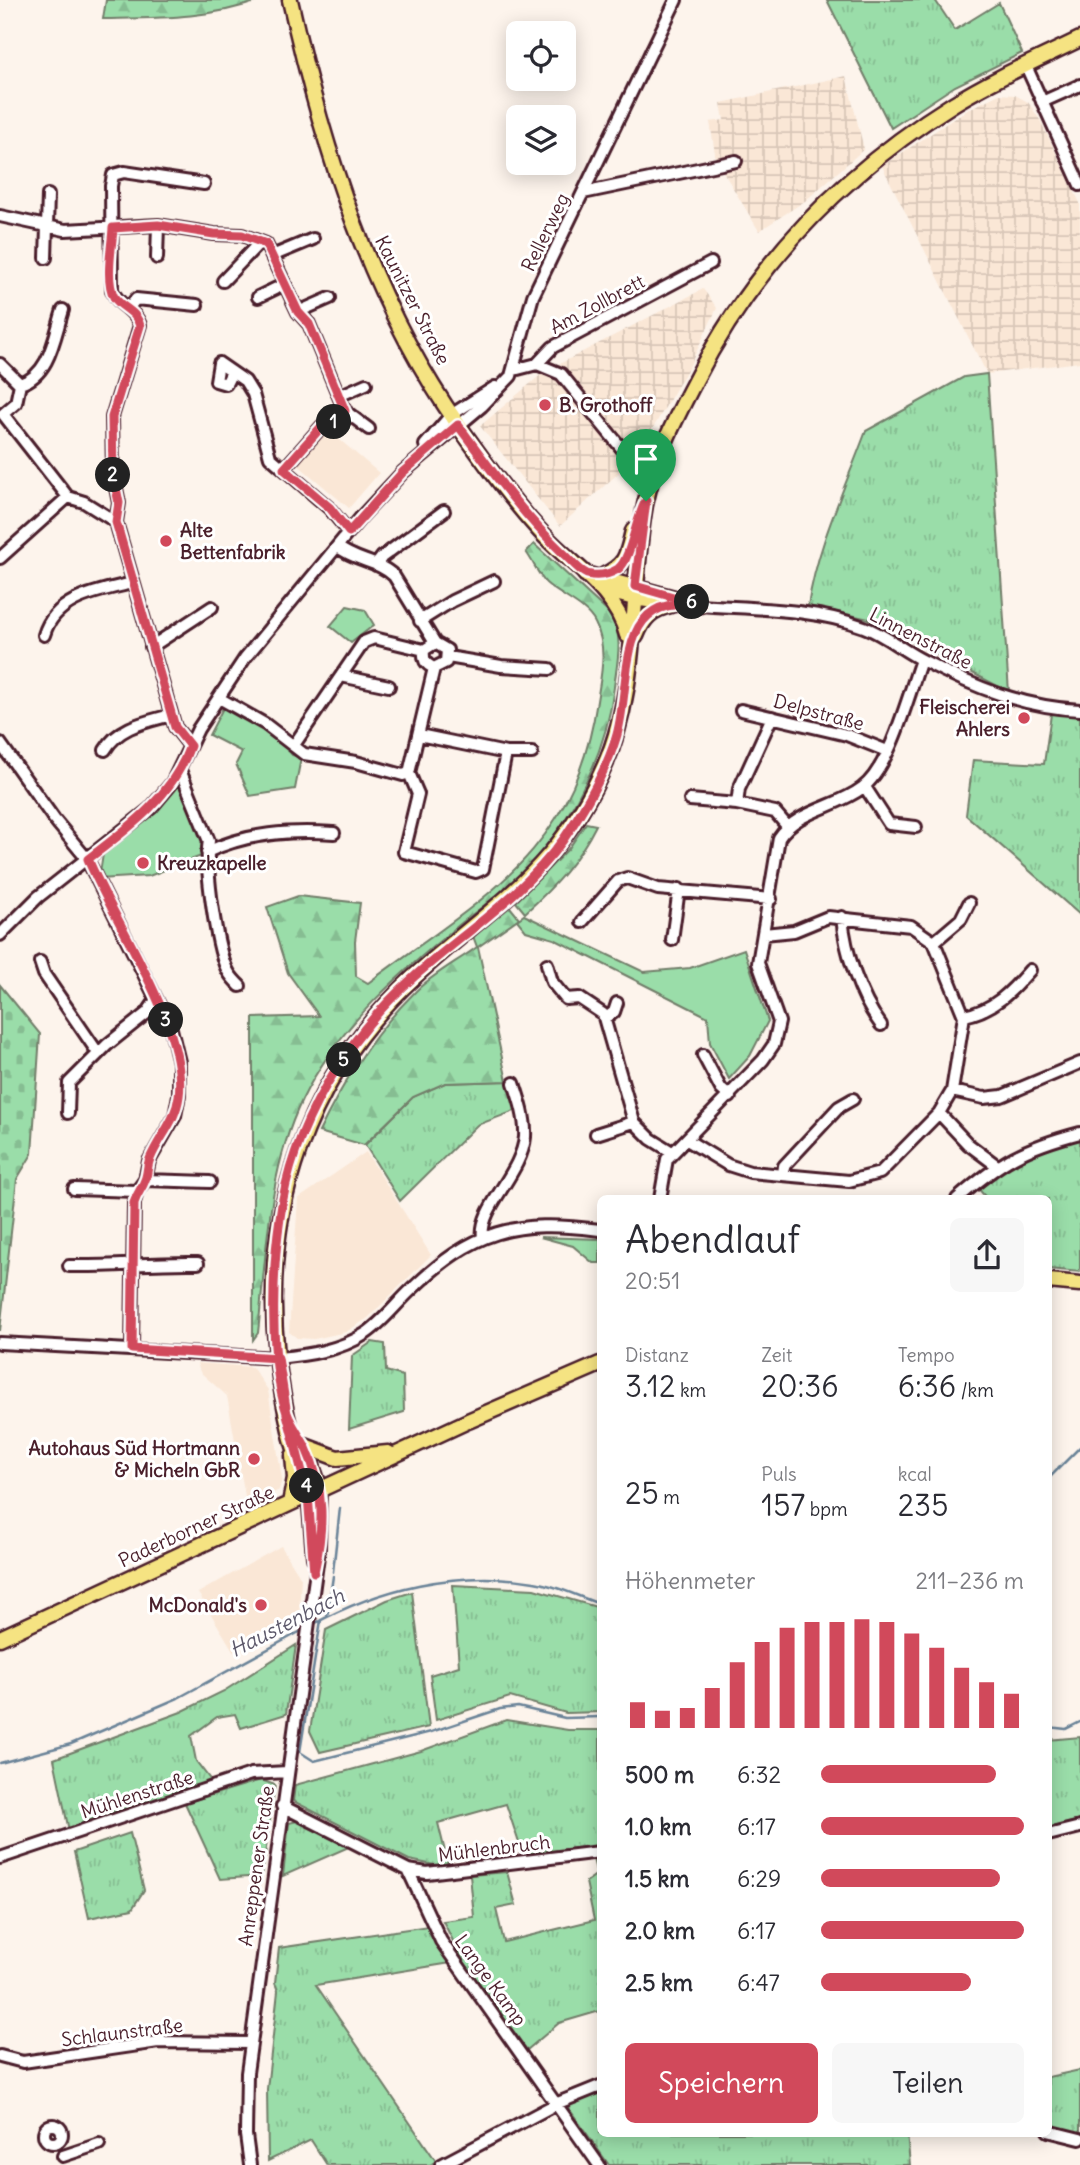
<!DOCTYPE html>
<html lang="de">
<meta charset="utf-8">
<style>
body{margin:0;font-family:Delius,sans-serif;background:#f7f7f7;color:#2b2b33;height:100vh;display:flex;flex-direction:column;font-size:26px;white-space:nowrap}
*{box-sizing:border-box;margin:0}
p{font-size:23px;color:#7c7c81}
.icon{flex:none;width:38px;height:38px;fill:none;stroke:currentColor;stroke-width:2;stroke-linecap:round;stroke-linejoin:round}
.map{position:relative;flex:1;overflow:hidden}
.side{position:absolute;left:597px;top:1195px;width:455px;height:942px;display:flex;flex-direction:column;background:#fff;border-radius:10px;box-shadow:0 4px 18px #0003}
.side>*{flex:none}
.controls{position:absolute;left:506px;top:21px;display:grid;gap:14px}
.controls a{display:grid;place-items:center;width:70px;height:70px;border-radius:10px;background:#fff;box-shadow:0 4px 18px #0003;font-size:35px}
.pin{position:absolute;display:grid;place-items:center;width:60px;height:60px;color:#fff;margin:-72px -30px;border-radius:50% 50% 50% 0;rotate:-45deg;box-shadow:0 0 7px #0007}
.pin .icon{rotate:45deg}
.km{position:absolute;width:35px;height:35px;margin:-18px;border-radius:50%;background:#222;color:#fff;font-size:19px;line-height:35px;text-align:center}
.round{display:grid;place-items:center;flex:none;width:74px;height:74px;border-radius:10px;background:#f7f7f7}
.headline{display:flex;align-items:center;justify-content:space-between;height:119px;padding:0 28px}
h1{font-size:38px;font-weight:600;line-height:52px}
.metrics{display:grid;grid-template-columns:repeat(3,1fr);gap:10px;height:119px;padding:7px 28px}
.metrics div{display:grid;align-content:center}
.metrics b{font-size:30px;font-weight:600}
.metrics small{font-size:19px;font-weight:400}
.metrics p{font-size:19px}
.chart{height:196px;padding:14px 28px}
.chart p{display:flex;justify-content:space-between}
.chart svg{width:100%;height:126px;margin-top:7px;stroke:#d1495b;stroke-width:6}
.action{display:flex;gap:14px;margin-top:auto;padding:14px 28px}
.action a{flex:1;height:80px;border-radius:10px;background:#d1495b;color:#fff;font-size:28px;font-weight:600;line-height:80px;text-align:center}
.action a+a{background:#f7f7f7;color:#2b2b33}
ul{padding:0 28px;list-style:none;font-size:23px}
li{display:grid;grid-template-columns:112px 84px 1fr;align-items:center;height:52px}
li i{height:18px;border-radius:9px;background:#d1495b}
.map>svg:first-child{display:block}
.built{fill:#fae7d6}
.industrial{fill:url(#industrial-grid)}
.grass{fill:url(#grass-tufts);stroke:#727e6a;stroke-width:2}
.forest{fill:url(#forest-firs);stroke:#727e6a;stroke-width:2}
.cemetery{fill:url(#cemetery-stones);stroke:#727e6a;stroke-width:2}
.green{fill:#9adda9;stroke:#727e6a;stroke-width:2}
.lines{fill:none;stroke-linecap:round;stroke-linejoin:round}
.stream{stroke:#6a8398;stroke-width:2.5}
.minor-casing{stroke:#4a1f2b;stroke-width:16}
.major-casing{stroke:#4a1f2b;stroke-width:19}
.minor{stroke:#fff;stroke-width:10}
.major{stroke:#f5e382;stroke-width:14}
.route-casing{stroke:#fff;stroke-width:14}
.route{stroke:#d1495b;stroke-width:9}
.poi-dot{fill:#d1495b;stroke:#fff;stroke-width:2.5}
.labels{text-anchor:middle;stroke-width:6;stroke-linejoin:round;paint-order:stroke}
.street-label{font-size:19px;fill:#4a1f2b;stroke:#fff}
.poi-label{font-size:19px;font-weight:bold;fill:#4a1f2b;stroke:#fff;text-anchor:start}
.water-label{font-size:21px;font-style:italic;fill:#5d596b;stroke:#fff}
</style>
<div class="map">
<svg width="1080" height="2165" viewBox="0 0 1080 2165">
<defs>
<pattern id="industrial-grid" width="8" height="8" patternUnits="userSpaceOnUse" patternTransform="scale(1.75)"><rect width="8" height="8" fill="#fae7d6"/><path d="M0 4h8M4 0v8" fill="none" stroke="#d8c6b8"/></pattern>
<pattern id="grass-tufts" width="24" height="20" patternUnits="userSpaceOnUse" patternTransform="scale(1.75)"><rect width="24" height="20" fill="#9adda9"/><path d="M3 7l-1-3M5 7V3M7 7l1-3M15 17l-1-3M17 17v-4M19 17l1-3" fill="none" stroke="#86bd92"/></pattern>
<pattern id="forest-firs" width="22" height="20" patternUnits="userSpaceOnUse" patternTransform="scale(1.75)"><rect width="22" height="20" fill="#9adda9"/><path d="M5 1l3.5 6h-7zM16 11l3.5 6h-7z" fill="#86bd92"/></pattern>
<pattern id="cemetery-stones" width="16" height="16" patternUnits="userSpaceOnUse" patternTransform="scale(1.75)"><rect width="16" height="16" fill="#9adda9"/><path d="M2 7V4a2 2 0 0 1 4 0v3zM10 15v-3a2 2 0 0 1 4 0v3z" fill="#86bd92"/></pattern>
</defs>
<rect width="100%" height="100%" fill="#fdf4ec"/>
<filter id="ink" filterUnits="userSpaceOnUse"><feTurbulence type="fractalNoise" baseFrequency=".0143" numOctaves="2"/><feDisplacementMap in="SourceGraphic" scale="14" xChannelSelector="R" yChannelSelector="G"/><feConvolveMatrix kernelMatrix="1 2 1 2 8 2 1 2 1" color-interpolation-filters="sRGB"/></filter>
<g filter="url(#ink)">
<path class="built" d="M327 429 379 473 349 508 297 464Z
M366 1152 431 1255 368 1318 346 1332 314 1339 297 1338 289 1332 298 1199Z
M197 1363 252 1367 268 1390 282 1479 279 1490 247 1507 227 1396 200 1372Z
M281 1546 301 1578 299 1613 234 1652 198 1593Z"/>
<path class="industrial" d="M846 76 864 149 805 201 759 231 716 160 710 122 724 120 721 103Z
M999 94 1015 95 1028 102 1040 120 1080 203V362L987 374 882 166 967 110Z
M703 289 717 308 690 365 653 428 623 469 560 526 480 426 544 372Z"/>
<path class="grass" d="M827 0H935L955 30 999 3 1022 53 955 86 891 128Z
M987 374 1009 692 869 619 808 606C817 546 845 488 866 431L964 377Z
M1051 714 1080 716V915L966 815 973 760 1044 764Z
M507 1081 520 1109 477 1125 400 1201 365 1145 413 1097 445 1083Z
M1080 1137V1272L1048 1269V1199H987L977 1187 1020 1157Z
M372 1342 385 1344 386 1371 403 1376 404 1412 349 1429 352 1356Z
M453 1585 534 1589 600 1608V1712L566 1713 510 1697 436 1720 430 1675 459 1666Z
M412 1592 429 1727 320 1752 310 1731 326 1630 387 1600Z
M296 1645 286 1714 241 1728 235 1714 217 1717 191 1736 196 1761 212 1782 69 1831 54 1759 181 1712 224 1691Z
M506 1720 568 1730H600V1845L523 1855 506 1804 438 1823 449 1868 409 1860 293 1801 295 1785 421 1751Z
M1080 1737V1820L1048 1828V1740Z
M261 1780 275 1785 262 1876 220 1879 185 1803Z
M297 1821 351 1846 283 1876 289 1823Z
M130 1833 144 1890 132 1909 89 1918 74 1852Z
M600 1858V2011L559 2023 527 2050 462 1959 443 1921 474 1917 470 1875 507 1872 516 1905 496 1909 504 1942 594 1920 586 1882 597 1874 593 1859Z
M428 1926 451 1963 316 1985 436 2161 430 2165H327L311 2140 268 2161 267 2089 278 1991 275 1983 279 1948Z
M1080 2070V2136L1048 2128V2077Z
M600 2088V2133H907L910 2165H609L565 2103Z"/>
<path class="forest" d="M106 0H261C212 18 162 18 111 19H103Z
M534 544 611 615C624 638 617 662 614 687 607 749 577 811 536 859 516 883 489 901 464 921 401 973 339 1024 302 1100 268 1170 266 1256 258 1333L253 1340V1018L319 1016 288 973 267 907 298 896 360 903 355 941 356 976 368 983C481 898 574 855 597 701 601 675 608 648 595 623 587 606 560 596 546 583 538 575 533 561 526 552Z
M586 823 596 825C578 861 555 886 525 913L516 902 569 848Z
M510 907 519 918 478 947 507 1081 445 1083 413 1097 364 1145 319 1132C344 1080 374 1032 416 991 433 974 458 961 477 947L473 936Z
M540 1237 600 1239V1263H593L573 1246Z"/>
<path class="cemetery" d="M0 985 40 1034 32 1154 17 1179 0 1331Z"/>
<path class="green" d="M347 606 365 610 374 625 351 643 330 626Z
M223 708 275 734 292 755 301 758 295 789 250 796 236 764 242 752 209 735Z
M182 779 205 833 204 855 149 876 99 879 103 854 148 817Z
M524 915 644 972 690 968 744 949 768 1021 750 1056 729 1079 710 1043 708 1017 554 939 526 931 517 920Z"/>
<g class="lines">
<path class="stream" d="M1048 1479 1080 1447
M333 1572 340 1508
M327 1617 333 1576
M321 1620 300 1752 314 1761 431 1732 500 1709 518 1707 565 1718 600 1717
M312 1625C379 1588 458 1569 534 1582 556 1585 579 1597 600 1604
M1048 1727 1066 1729 1080 1722
M0 1763 71 1744 178 1698 303 1630"/>
<g class="minor-casing">
<path id="minor" d="M1026 66 1080 185
M1042 102 1080 85
M583 193 736 161
M0 216 65 230 158 225 214 234 242 235 266 244 298 312 309 324 345 411 335 422 322 426 284 469
M272 256 313 239
M46 258 48 195
M157 258 158 225
M223 281 260 242
M258 297 285 284
M128 309 136 299 197 305
M298 312 330 298
M0 364 20 384C50 375 54 338 63 310
M537 364 561 374 623 450
M514 370 537 364 553 347 711 263
M232 372 226 384 216 381 219 363 245 381 253 394 270 457 329 508 349 532
M20 384 16 403 3 414 68 497 84 502 116 522
M341 395 366 384
M345 411 369 429
M425 445 451 415 495 387
M338 547C355 561 379 561 394 576L435 643 447 650 446 662 434 668C425 664 423 660 424 650L435 643
M0 558 68 497
M376 565 382 557 444 511
M700 605C754 609 813 608 864 627 886 635 903 651 924 661 974 687 1023 707 1080 710
M420 621 452 601 494 581
M44 635C55 597 99 591 133 583
M151 647 212 607
M448 657 501 666 550 669
M434 668 409 773 418 794 404 852 476 872 483 869 506 753
M341 676 389 686
M219 698 265 724 304 754 356 762 403 775 409 773
M741 710 847 735 887 751
M419 735 506 753H532
M0 743 54 819 87 859 171 1029 179 1062V1095L175 1116 149 1161 145 1180 137 1191 134 1203 132 1349
M294 745 364 642 374 638 424 650
M190 746 175 727 116 522 119 503 113 473 112 417 140 325C135 309 118 306 112 290L111 186 113 175 124 172 204 184
M105 750C119 726 146 722 171 715
M180 770 209 841C204 863 217 955 229 973 232 978 236 982 240 986
M865 787 889 824 916 827
M690 800 737 804 775 812 787 826
M737 804 739 789 772 717
M207 852C247 833 290 830 334 833
M842 917C845 952 860 997 881 1025
M582 922 618 881 627 878 658 889 771 899
M0 935 38 897 151 808 172 783 198 729 245 658 362 516 403 472 482 406 511 376 533 296 676 0
M672 940 679 889
M934 942 961 919 969 903
M40 962 44 974 98 1053
M547 964 552 982 566 999 579 998 603 1014 634 1122 651 1139 672 1152
M964 1016C994 1010 1011 992 1030 970
M606 1018 614 1012 617 1003
M703 1055 721 1089 730 1097
M952 1091 984 1098 1002 1096 1080 1063
M68 1113 69 1083 107 1045 147 1013 156 1000
M939 1113 968 1144 996 1165
M596 1134 634 1122
M687 1140 728 1165 750 1172 849 1181 880 1173 939 1113 952 1091 964 1016 934 942 911 926 828 917 794 931 764 934
M783 1174 784 1166 839 1107 853 1099
M145 1180 210 1182
M74 1189 137 1191
M660 1199 667 1159 763 1060 774 1044 779 1022 758 963 779 838C797 810 836 808 862 788 890 768 909 693 921 660
M957 1199C1001 1161 1023 1148 1080 1133
M483 1237C478 1209 522 1173 525 1137 526 1119 520 1101 514 1083
M69 1266C113 1267 153 1262 198 1263
M0 1343 278 1358C307 1355 339 1351 365 1334 382 1323 396 1304 411 1290 473 1230 515 1219 600 1230
M308 1495 313 1558
M282 1806 408 1870 427 1873 600 1852
M1048 1835 1080 1827
M0 1858 251 1774 287 1772
M408 1870 441 1941 599 2165
M0 2056 23 2062 158 2042 250 2043
M44 2134a9 9 0 1 1 18 0a9 9 0 1 1-18 0Z
M1048 2131 1080 2139
M63 2156 99 2144
M250 2165 246 2135 247 2073 319 1549 320 1489
M441 2165 558 2103 600 2086"/>
</g>
<g class="major-casing">
<path id="major" d="M290 0C323 149 370 300 459 426 485 463 510 498 540 531 571 565 615 589 627 635
M585 574 700 605
M603 576C627 564 627 556 633 531
M602 589 634 598 675 604
M636 636C643 618 652 609 671 605
M1048 1281 1080 1284
M305 1446 337 1458 388 1453
M305 1446 320 1489
M308 1495C304 1474 296 1455 291 1435 285 1409 280 1382 277 1356 261 1211 306 1077 414 977 490 907 553 875 600 776 641 692 629 595 645 505 654 461 674 421 695 381 754 265 843 173 953 104 993 79 1037 60 1080 39
M290 1503 295 1478 293 1456
M0 1638 468 1421 600 1364"/>
</g>
<use href="#minor" class="minor"/>
<use href="#major" class="major"/>
</g>
</g>
<g class="lines" filter="url(#ink)">
<g class="route-casing">
<path id="route" d="M646 501C636 517 631 560 618 569 608 575 598 577 587 574 579 571 570 559 563 553 522 514 491 470 458 425L403 472 349 532 330 508 284 469 322 426 335 422 345 411 309 324 298 312 266 244 242 235 214 234 158 225 113 228C112 247 105 280 114 297 122 309 136 310 140 326L112 417 113 473 119 503 116 522 175 727 190 746C172 797 129 828 88 859 115 924 188 1028 179 1096 176 1121 159 1137 150 1159 147 1165 148 1173 145 1180 142 1189 137 1193 134 1203L132 1349 278 1358 287 1414 308 1495 314 1572C324 1528 325 1489 306 1448 300 1436 291 1425 287 1413 269 1361 272 1272 280 1218 291 1127 347 1036 415 976 465 932 523 895 563 840 584 809 605 774 616 738 627 705 622 647 643 621 658 602 679 604 701 605L635 586 646 501"/>
</g>
<use href="#route" class="route"/>
</g>
<g class="poi-dot">
<circle cx="545" cy="405" r="7"/>
<circle cx="166" cy="541" r="7"/>
<circle cx="1024" cy="718" r="7"/>
<circle cx="143" cy="863" r="7"/>
<circle cx="254" cy="1459" r="7"/>
<circle cx="261" cy="1605" r="7"/>
</g>
<g class="labels">
<g class="street-label">
<text transform="translate(545 232) rotate(-64)" y="7">Rellerweg</text>
<text transform="translate(413 300) rotate(63)" y="7">Kaunitzer Straße</text>
<text transform="translate(597 304) rotate(-28)" y="7">Am Zollbrett</text>
<text transform="translate(921 638) rotate(27)" y="7">Linnenstraße</text>
<text transform="translate(819 712) rotate(15)" y="7">Delpstraße</text>
<text transform="translate(196 1526) rotate(-25)" y="7">Paderborner Straße</text>
<text transform="translate(137 1794) rotate(-18)" y="7">Mühlenstraße</text>
<text transform="translate(494 1848) rotate(-7)" y="7">Mühlenbruch</text>
<text transform="translate(256 1866) rotate(-82)" y="7">Anreppener Straße</text>
<text transform="translate(491 1980) rotate(54)" y="7">Lange Kamp</text>
<text transform="translate(122 2032) rotate(-7)" y="7">Schlaunstraße</text>
</g>
<g class="poi-label">
<text x="559" y="412">B. Grothoff</text>
<text x="180" y="537">Alte<tspan x="180" dy="22">Bettenfabrik</tspan></text>
<text x="1010" y="714" text-anchor="end">Fleischerei<tspan x="1010" dy="22">Ahlers</tspan></text>
<text x="157" y="870">Kreuzkapelle</text>
<text x="240" y="1455" text-anchor="end">Autohaus Süd Hortmann<tspan x="240" dy="22">&amp; Micheln GbR</tspan></text>
<text x="247" y="1612" text-anchor="end">McDonald's</text>
</g>
<g class="water-label">
<text transform="translate(287 1623) rotate(-27)" y="7">Haustenbach</text>
</g>
</g>
</svg>
<div class="controls">
<a><svg class="icon" aria-label="locate" viewBox="0 0 24 24"><circle cx="12" cy="12" r="6"/><path d="M12 2v4M12 18v4M2 12h4M18 12h4"/></svg></a>
<a><svg class="icon" aria-label="layers" viewBox="0 0 24 24"><path d="M12 4l9 5-9 5-9-5zM3 14l9 5 9-5"/></svg></a>
</div>
<div class="pin" style="left:646px;top:501px;background:#1e9e55"><svg class="icon" aria-label="arrive" viewBox="0 0 24 24"><path d="M6 21V4h12l-3 4 3 4H6"/></svg></div>
<b class="km" style="left:334px;top:422px">1</b>
<b class="km" style="left:113px;top:475px">2</b>
<b class="km" style="left:166px;top:1020px">3</b>
<b class="km" style="left:307px;top:1486px">4</b>
<b class="km" style="left:344px;top:1060px">5</b>
<b class="km" style="left:692px;top:602px">6</b>
<section class="side">
<div class="headline"><div><h1>Abendlauf</h1><p>20:51</p></div><a class="round"><svg class="icon" aria-label="share" viewBox="0 0 24 24"><path d="M12 15V3M7 8l5-5 5 5M5 13v7h14v-7"/></svg></a></div>
<div class="metrics">
<div><p>Distanz</p><b>3.12<small> km</small></b></div>
<div><p>Zeit</p><b>20:36</b></div>
<div><p>Tempo</p><b>6:36<small> /km</small></b></div>
</div>
<div class="metrics">
<div><b>25<small> m</small></b></div>
<div><p>Puls</p><b>157<small> bpm</small></b></div>
<div><p>kcal</p><b>235</b></div>
</div>
<div class="chart"><p><span>Höhenmeter</span>211–236 m</p>
<svg viewBox="0 0 160 44" preserveAspectRatio="none"><path d="M5 44V35M15 44V38M25 44V37M35 44V30M45 44V21M55 44V14M65 44V9M75 44V7M85 44V7M95 44V6M105 44V7M115 44V11M125 44V16M135 44V23M145 44V28M155 44V32"/></svg>
</div>
<ul>
<li><b>500 m</b>6:32<i style="width:86%"></i></li>
<li><b>1.0 km</b>6:17<i style="width:100%"></i></li>
<li><b>1.5 km</b>6:29<i style="width:88%"></i></li>
<li><b>2.0 km</b>6:17<i style="width:100%"></i></li>
<li><b>2.5 km</b>6:47<i style="width:74%"></i></li>
</ul>
<div class="action"><a>Speichern</a><a>Teilen</a></div>
</section>
</div>
